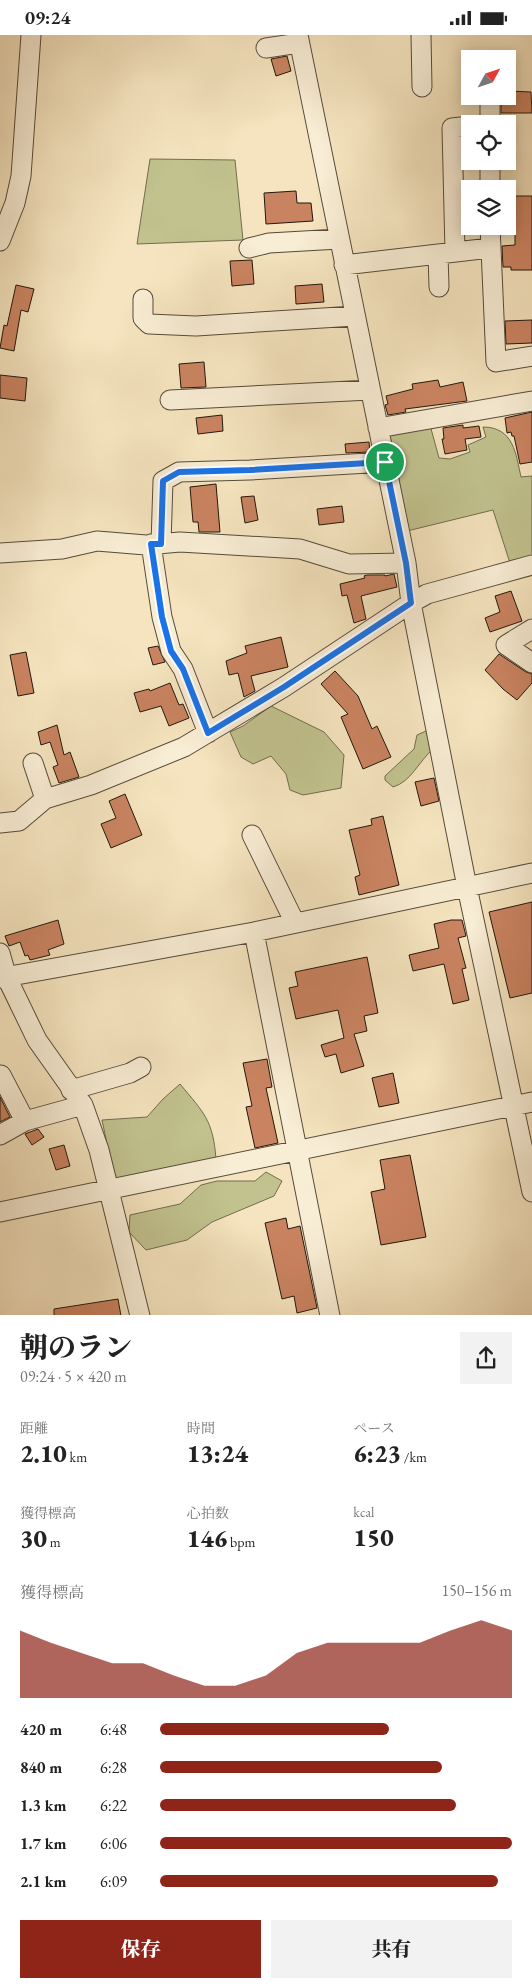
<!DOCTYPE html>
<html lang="ja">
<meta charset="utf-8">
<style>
body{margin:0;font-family:"EB Garamond","Noto Serif JP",serif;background:#f2f2f2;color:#222;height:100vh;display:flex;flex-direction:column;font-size:19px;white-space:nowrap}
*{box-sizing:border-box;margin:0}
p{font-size:16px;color:#767676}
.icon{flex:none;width:28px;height:28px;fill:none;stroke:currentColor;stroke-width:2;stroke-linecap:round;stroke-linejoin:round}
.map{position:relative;height:1280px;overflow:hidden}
.side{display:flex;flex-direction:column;background:#fff;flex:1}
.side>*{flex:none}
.needle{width:32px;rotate:50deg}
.buttons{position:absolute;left:461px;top:15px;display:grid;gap:10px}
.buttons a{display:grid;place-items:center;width:55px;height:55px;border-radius:0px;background:#fff;box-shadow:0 2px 12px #0003;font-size:25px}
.pin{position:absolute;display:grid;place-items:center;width:42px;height:42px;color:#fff;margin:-21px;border:2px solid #fff;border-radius:50%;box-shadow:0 1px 5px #0007}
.round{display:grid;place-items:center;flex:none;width:52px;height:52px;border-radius:0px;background:#f2f2f2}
.head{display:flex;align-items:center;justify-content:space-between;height:85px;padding:0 20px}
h1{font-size:28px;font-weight:800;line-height:38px}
.metrics{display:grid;grid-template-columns:repeat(3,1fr);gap:8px;height:85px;padding:5px 20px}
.metrics div{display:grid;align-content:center}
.metrics b{font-size:25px;font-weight:800}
.metrics small{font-size:14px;font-weight:400}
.metrics p{font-size:14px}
.chart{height:140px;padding:10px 20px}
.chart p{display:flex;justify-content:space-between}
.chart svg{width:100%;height:90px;margin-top:5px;fill:#8f2418;opacity:.7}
.action{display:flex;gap:10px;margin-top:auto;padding:10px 20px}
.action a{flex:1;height:58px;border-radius:0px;background:#8f2418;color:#fff;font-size:20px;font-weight:800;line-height:58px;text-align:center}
.action a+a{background:#f2f2f2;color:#222}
ul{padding:0 20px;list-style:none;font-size:16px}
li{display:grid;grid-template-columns:80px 60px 1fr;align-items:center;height:38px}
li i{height:12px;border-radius:6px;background:#8f2418}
.status{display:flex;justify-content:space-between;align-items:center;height:35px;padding:0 25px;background:#fff;direction:ltr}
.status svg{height:14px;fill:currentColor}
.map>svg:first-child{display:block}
.green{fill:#c1c28e;stroke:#716d4e}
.building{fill:#ca8361;stroke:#21180d}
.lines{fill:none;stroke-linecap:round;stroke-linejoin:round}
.minor-casing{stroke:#564b3a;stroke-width:21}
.minor{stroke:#f8edd5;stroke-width:19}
.route-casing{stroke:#fff;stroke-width:10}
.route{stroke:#1a73e8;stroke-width:6}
</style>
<div class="status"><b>09:24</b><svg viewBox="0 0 49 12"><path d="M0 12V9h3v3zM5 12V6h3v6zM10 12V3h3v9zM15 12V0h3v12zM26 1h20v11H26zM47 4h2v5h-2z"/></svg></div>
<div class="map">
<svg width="532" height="1281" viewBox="0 0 532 1281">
<rect width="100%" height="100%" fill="#f5e4bf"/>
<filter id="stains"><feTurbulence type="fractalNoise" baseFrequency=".004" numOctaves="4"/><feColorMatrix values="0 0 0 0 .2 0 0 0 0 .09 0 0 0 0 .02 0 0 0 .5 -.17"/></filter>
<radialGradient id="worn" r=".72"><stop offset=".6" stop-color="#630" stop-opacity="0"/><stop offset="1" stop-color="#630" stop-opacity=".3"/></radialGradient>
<path class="green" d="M150 124 235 125 243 205 137 209Z
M430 390 439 423 450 424 470 417 468 410 486 402 483 392C514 392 516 420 521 442L532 441V521L510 528 493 475 407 496 384 396Z
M271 671 324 697 344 720 341 753 303 760 290 755 286 739 271 721 253 729 241 722 230 697 243 691Z
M426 696 432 701 433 714C419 726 411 747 393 752L385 745V741L414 714 417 700Z
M180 1049C204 1078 213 1085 216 1124L123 1144 114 1142 102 1085 147 1082 163 1064Z
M266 1137 282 1146 274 1161 212 1187 187 1205 146 1215 129 1197 130 1180 180 1169 201 1150 217 1146H255Z"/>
<path class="building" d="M287 21 291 36 276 41 271 24Z
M508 56 531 57 532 78H501V63L508 61Z
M296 156 297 168H311L313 186 266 189 264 158Z
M515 161H532V235H511V232H503L502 211 515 210Z
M252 225 254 249 232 251 230 226Z
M322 249 324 267 296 269 295 251Z
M16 250 34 254 28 277 21 275 14 316 0 313 4 290 7 291Z
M532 285V308L506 309 505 286Z
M204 327 206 352 181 353 179 329Z
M0 340 27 343 25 366 0 363Z
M438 345 440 352 463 347 467 366 405 374 406 377 388 380 385 370 388 369 386 361 413 354 412 349Z
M532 377V427L520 429 514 401H512L511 397 507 398 505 383Z
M222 380 223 396 198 399 196 383Z
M463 390V393L479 391 481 402 465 404 467 415 445 419 442 404H444L443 393Z
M369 407 370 417 346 418 345 409Z
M216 449 220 497H199L198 487H193L190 452Z
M254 461 258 485 245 488 241 462Z
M342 471 344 487 319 490 317 474Z
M394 539 397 552 361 561 366 584 354 588 347 560 342 561 340 549 365 543 364 541 367 540H385V541Z
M511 556 522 586 490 597 485 583 500 577 495 561Z
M281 602 288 632 251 641 255 656 244 662 238 638 229 640 226 626 247 618 245 611Z
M158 611 165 627 153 630 148 613Z
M26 617 34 658 18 661 10 620Z
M499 619 526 637 532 639V648L517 665 503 654 485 635Z
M335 636 358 661 372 694 377 691 391 722 363 734 341 682 348 679 321 649Z
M170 648 179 670 183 669 189 683 169 691 161 671 140 677 134 658 149 654 150 656Z
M57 690 64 720 70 717 79 742 59 748 53 732 58 730 50 707 41 710 38 697Z
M434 743 439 766 421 771 415 747Z
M125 759 142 800 111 813 101 789 116 783 109 766Z
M383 781 399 850 359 860 355 842 360 840 349 795 372 790 371 784Z
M532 867V958L510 963 489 877Z
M58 885 64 909 48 915 50 920 30 925 28 920 25 921 20 907 9 911 5 901Z
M451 885H462L466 901 458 903 466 933 462 934 469 965 453 969 444 929 413 936 409 920 439 913 434 889Z
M367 922 378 978 364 981 367 996 354 999 364 1031 341 1038 336 1019 325 1022 321 1010 344 1003 338 975 296 984 289 953 298 951 295 937Z
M267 1024 272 1052 266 1053 278 1108 255 1113 246 1072 252 1071 243 1028Z
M393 1038 399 1068 379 1072 372 1043Z
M0 1062 10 1082 0 1087Z
M38 1094 44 1102 32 1110 25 1099Z
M64 1110 70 1131 56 1135 49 1114Z
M410 1120 426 1202 381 1210 371 1157 385 1154 380 1125Z
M286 1183 288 1194 300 1191 317 1273 297 1278 294 1261 282 1264 265 1188Z
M118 1264 121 1281H54V1274Z"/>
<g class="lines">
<g class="minor-casing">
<path id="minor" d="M298 0 406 528 411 568 467 852 532 1157
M421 0 422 52
M266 13 299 8
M490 61V89
M490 126V154
M490 191 496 327 532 321
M0 206 15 168 21 141 31 0
M249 213 269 208 339 204
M455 217 452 93 470 91
M438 219 439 252
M344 230 490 213
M143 264V283L149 289 196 291 355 281
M170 365 370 355
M378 393 532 366
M151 509 162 582 171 616 183 634 208 698
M161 509 163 446 179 437 250 435 385 427
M0 518 62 514 97 506 146 510 180 507 300 514 349 529 406 528
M532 594 506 610 532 628
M33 728 45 764
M0 788 19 786 45 764 91 750 184 712 284 652 411 568 427 559 532 530
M252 800 295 888
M254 897 330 1281
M0 918 7 943 37 1005 83 1070 99 1115 140 1281
M0 943 254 897 532 838
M1 1040 25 1086
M71 1055 130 1038 141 1032
M0 1100 25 1086 83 1070
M0 1177 532 1067"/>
</g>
<use href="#minor" class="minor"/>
</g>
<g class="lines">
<g class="route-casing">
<path id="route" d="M385 427 406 528 411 568 284 652 208 698 183 634 171 616 162 582 151 509H161L163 446 179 437 250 435Z"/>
</g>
<use href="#route" class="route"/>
</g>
<rect width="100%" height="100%" filter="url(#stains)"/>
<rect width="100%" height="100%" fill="url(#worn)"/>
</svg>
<div class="buttons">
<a><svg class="needle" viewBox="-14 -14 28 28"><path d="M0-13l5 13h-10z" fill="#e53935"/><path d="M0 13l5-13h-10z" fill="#767676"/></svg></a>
<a><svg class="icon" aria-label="locate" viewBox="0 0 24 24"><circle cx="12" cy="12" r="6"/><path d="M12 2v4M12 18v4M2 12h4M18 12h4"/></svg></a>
<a><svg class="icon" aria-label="layers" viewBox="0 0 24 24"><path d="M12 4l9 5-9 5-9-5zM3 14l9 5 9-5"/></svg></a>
</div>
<div class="pin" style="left:385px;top:427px;background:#1e9e55"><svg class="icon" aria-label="arrive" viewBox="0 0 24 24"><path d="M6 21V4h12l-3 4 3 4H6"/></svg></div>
</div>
<section class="side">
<div class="head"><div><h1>朝のラン</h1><p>09:24 · 5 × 420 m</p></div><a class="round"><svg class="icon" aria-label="share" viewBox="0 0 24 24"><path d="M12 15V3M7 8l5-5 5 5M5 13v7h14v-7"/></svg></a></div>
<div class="metrics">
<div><p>距離</p><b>2.10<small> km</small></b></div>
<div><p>時間</p><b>13:24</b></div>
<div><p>ペース</p><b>6:23<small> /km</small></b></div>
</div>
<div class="metrics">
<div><p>獲得標高</p><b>30<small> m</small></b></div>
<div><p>心拍数</p><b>146<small> bpm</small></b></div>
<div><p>kcal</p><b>150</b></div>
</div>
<div class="chart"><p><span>獲得標高</span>150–156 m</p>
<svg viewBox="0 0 160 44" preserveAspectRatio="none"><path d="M0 44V11L10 17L20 22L30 27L40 27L50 33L60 38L70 38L80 33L90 22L100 17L110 17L120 17L130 17L140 11L150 6L160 11V44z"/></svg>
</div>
<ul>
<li><b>420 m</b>6:48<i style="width:65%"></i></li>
<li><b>840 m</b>6:28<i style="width:80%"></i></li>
<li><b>1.3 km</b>6:22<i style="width:84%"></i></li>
<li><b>1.7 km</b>6:06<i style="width:100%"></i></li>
<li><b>2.1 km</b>6:09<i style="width:96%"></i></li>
</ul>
<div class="action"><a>保存</a><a>共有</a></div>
</section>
